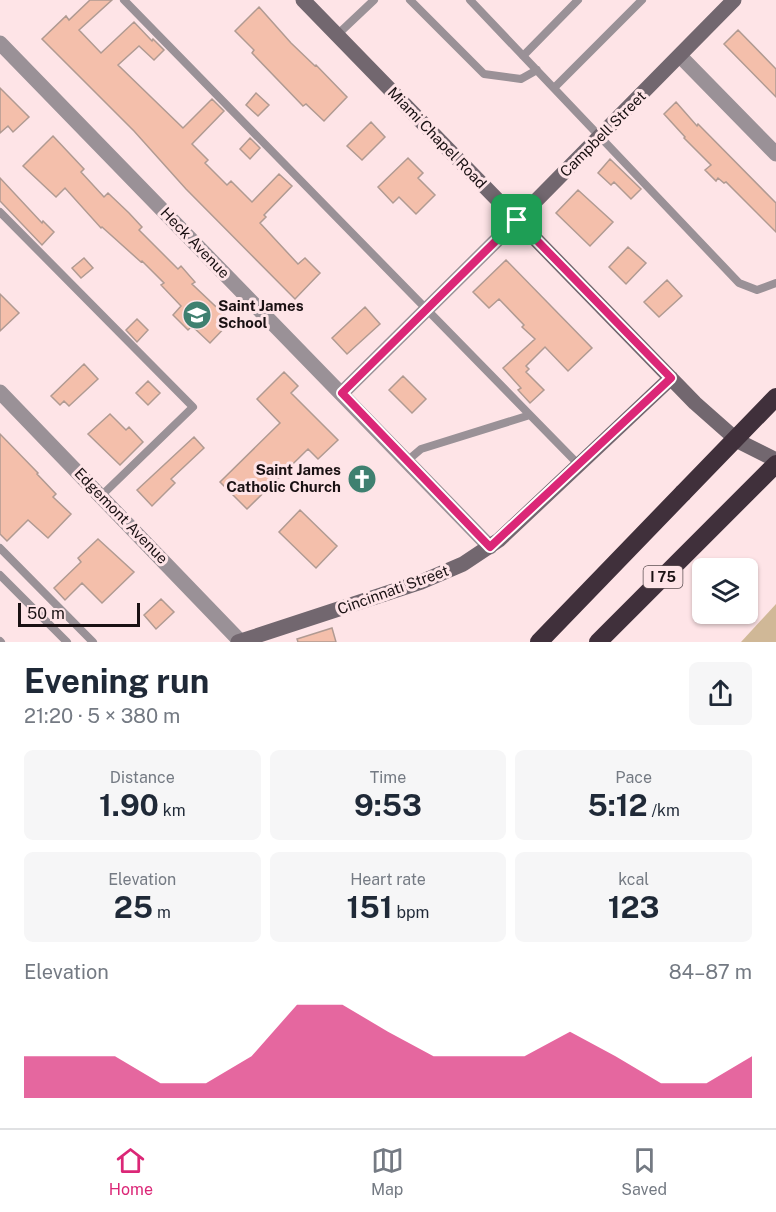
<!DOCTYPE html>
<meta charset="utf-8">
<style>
body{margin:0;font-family:"Public Sans",sans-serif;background:#f6f6f7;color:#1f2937;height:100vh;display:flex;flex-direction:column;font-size:22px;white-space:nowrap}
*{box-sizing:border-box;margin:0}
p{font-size:20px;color:#747a83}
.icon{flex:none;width:33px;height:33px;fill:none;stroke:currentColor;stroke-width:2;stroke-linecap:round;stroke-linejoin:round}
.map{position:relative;height:642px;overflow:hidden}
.side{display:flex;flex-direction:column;background:#fff;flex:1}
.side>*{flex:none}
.tools{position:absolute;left:692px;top:558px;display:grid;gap:12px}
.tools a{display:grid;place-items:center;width:66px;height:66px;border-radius:9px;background:#fff;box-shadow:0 2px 4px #0004;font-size:30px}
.scale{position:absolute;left:18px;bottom:15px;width:122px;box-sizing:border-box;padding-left:6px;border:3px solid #1a1113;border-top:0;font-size:16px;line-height:21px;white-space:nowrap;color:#1a1113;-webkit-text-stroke:4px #fee4e7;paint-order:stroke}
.pin{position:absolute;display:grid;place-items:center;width:51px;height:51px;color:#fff;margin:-26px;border-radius:12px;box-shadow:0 3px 9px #0006}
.round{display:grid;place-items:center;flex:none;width:63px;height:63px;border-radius:9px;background:#f6f6f7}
.summary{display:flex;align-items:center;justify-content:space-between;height:102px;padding:0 24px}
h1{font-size:33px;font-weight:700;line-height:45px}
.metrics{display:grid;grid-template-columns:repeat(3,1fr);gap:9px;height:102px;padding:6px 24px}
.metrics div{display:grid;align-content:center;border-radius:9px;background:#f6f6f7;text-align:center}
.metrics b{font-size:30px;font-weight:700}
.metrics small{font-size:16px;font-weight:400}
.metrics p{font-size:16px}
.chart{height:168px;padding:12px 24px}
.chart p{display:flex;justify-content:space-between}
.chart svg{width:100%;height:108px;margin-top:6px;fill:#db2777;opacity:.7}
.tab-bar{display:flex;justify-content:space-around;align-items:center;height:84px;border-top:2px solid #e0e1e3;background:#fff;font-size:16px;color:#747a83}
.tab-bar a{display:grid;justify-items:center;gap:3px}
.tab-bar .active{color:#db2777}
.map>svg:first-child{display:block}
.green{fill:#d0b897}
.building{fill:#f4bfab;stroke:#b09a92;stroke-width:1.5}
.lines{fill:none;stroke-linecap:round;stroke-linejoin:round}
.lane{stroke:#9a9197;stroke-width:8}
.street{stroke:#9a9197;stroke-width:15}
.secondary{stroke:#72676f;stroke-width:15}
.highway{stroke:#40303b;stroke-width:18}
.highway-bridge{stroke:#40303b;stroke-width:18}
.route-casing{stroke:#fff;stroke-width:12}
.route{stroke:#db2777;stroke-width:8}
.labels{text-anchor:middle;stroke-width:6;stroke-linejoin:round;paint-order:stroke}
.shield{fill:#fee4e7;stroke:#5e5053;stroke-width:1.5}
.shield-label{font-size:14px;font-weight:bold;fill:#1a1113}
.street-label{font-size:15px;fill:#1a1113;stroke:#fee4e7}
.poi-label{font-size:15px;font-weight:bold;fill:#1a1113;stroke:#fee4e7;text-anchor:start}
</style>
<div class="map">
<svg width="776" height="642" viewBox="0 0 776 642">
<rect width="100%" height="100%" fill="#fee4e7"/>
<path class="green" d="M776 604V642H741Z"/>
<path class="building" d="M90 0H112L79 30 101 53 134 22 152 41 153 39 164 50 154 60 139 46 118 65 183 128 212 99 224 111 192 144 208 160 205 163 227 185 231 181 252 202 279 174 292 186 264 215 266 217 260 223 298 264 305 258 320 273 295 299 186 189 134 131 42 39 66 16 69 20Z
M259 7 291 43 315 66 316 65 347 97 324 121 306 104 303 106 252 53 254 50 235 31Z
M738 30 776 69V97L724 44Z
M0 88 29 117 13 132 8 126 0 133Z
M256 93 269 105 258 116 246 105Z
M676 102 697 126 698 124 776 203V232L726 182 724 183 718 178 716 181 705 170 711 165 684 138 685 137 664 114Z
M371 122 385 137 362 160 347 146Z
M53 136 84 169 81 172 104 197 108 193 129 213 142 227 139 230 178 269 181 266 195 282 192 284 231 321 210 343 192 326 188 330 173 315 181 306 161 285 164 283 142 261 141 262 102 227 101 228 65 188 56 197 23 166Z
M250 138 260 148 250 159 240 149Z
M408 158 423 173 418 178 435 195 416 214 399 197 393 203 378 187Z
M610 159 641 189 631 199 614 182 611 185 598 173Z
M0 178 42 223 43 221 54 232 42 245 0 201Z
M578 190 613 222 590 246 556 213Z
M628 247 646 263 626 284 609 267Z
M84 258 93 268 81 278 72 268Z
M506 260 592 348 568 371 545 347 526 366 529 369 526 372 544 390 530 403 518 390 521 388 503 368 535 339 522 327 524 325 499 299 489 308 473 292Z
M667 280 682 296 659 317 644 302Z
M0 294 19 313 0 331Z
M365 307 380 324 347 354 332 338Z
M137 319 148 330 137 342 126 330Z
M84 364 98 379 69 406 64 401 60 405 51 396Z
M284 372 298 386 291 393 338 440 318 459 308 449 247 509 220 482 280 423 257 399Z
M403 376 426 399 412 413 389 390Z
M148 381 160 393 148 405 136 393Z
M110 414 126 430 129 427 143 442 120 465 88 434Z
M0 434 38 473 37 474 56 494 53 497 71 514 48 538 28 520 7 541 0 534Z
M194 437 204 448 171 479 175 483 152 506 137 490Z
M300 510 337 546 316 568 279 532Z
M98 539 134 572 102 603 82 583 65 600 54 588 81 562 78 558Z
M161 599 174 612 156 629 144 615Z
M332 628 336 642H298L297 639Z"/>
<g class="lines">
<path class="lane" d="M124 0 530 415
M410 0 484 74 521 79 537 70
M470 0 739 283 757 290 776 283
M337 35 374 0
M523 56 578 0
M554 88 642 0
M0 212 193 407 101 496
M407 461 421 449 530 415 579 465
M0 548 93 642
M0 575 67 642
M0 641 1 642"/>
<path class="street" d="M0 43 490 547
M680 56 776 154
M0 392 240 641
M342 393 517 220"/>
<path class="secondary" d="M303 0 695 403 738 441 776 460
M517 220 734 0
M238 642 421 582 463 564 499 540 671 378"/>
<path class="highway" d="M539 642 683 493
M598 642 776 464"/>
<path class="highway-bridge" d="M683 493 776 397"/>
</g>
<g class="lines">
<g class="route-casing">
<path id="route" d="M517 220 671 378 490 547 342 393Z"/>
</g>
<use href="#route" class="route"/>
</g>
<defs>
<g id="school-disc" transform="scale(1.5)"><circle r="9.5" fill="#3f8070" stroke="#fee4e7"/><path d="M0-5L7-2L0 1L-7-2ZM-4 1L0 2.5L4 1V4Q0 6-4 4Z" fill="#fff"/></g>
<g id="church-disc" transform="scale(1.5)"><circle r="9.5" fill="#3f8070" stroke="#fee4e7"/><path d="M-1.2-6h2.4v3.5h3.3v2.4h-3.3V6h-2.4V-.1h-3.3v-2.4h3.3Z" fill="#fff"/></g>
</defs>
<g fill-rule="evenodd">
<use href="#school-disc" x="197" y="315"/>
<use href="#church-disc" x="362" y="479"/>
</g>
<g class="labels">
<rect class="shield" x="643.5" y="566" width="39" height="22" rx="4.5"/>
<g class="shield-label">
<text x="663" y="582">I 75</text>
</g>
<g class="street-label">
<text transform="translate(603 134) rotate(-45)" y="5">Campbell Street</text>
<text transform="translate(437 138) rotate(46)" y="5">Miami Chapel Road</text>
<text transform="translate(195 243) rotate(46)" y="5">Heck Avenue</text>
<text transform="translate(121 516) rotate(46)" y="5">Edgemont Avenue</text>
<text transform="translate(393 590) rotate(-20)" y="5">Cincinnati Street</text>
</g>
<g class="poi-label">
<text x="218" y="311">Saint James<tspan x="218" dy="17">School</tspan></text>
<text x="341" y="475" text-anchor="end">Saint James<tspan x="341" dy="17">Catholic Church</tspan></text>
</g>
</g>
</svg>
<div class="tools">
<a><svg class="icon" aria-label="layers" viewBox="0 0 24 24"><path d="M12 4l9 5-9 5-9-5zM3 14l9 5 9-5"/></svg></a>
</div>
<div class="scale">50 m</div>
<div class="pin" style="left:517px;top:220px;background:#1e9e55"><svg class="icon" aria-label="arrive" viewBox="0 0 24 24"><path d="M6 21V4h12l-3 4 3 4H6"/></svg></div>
</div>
<section class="side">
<div class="summary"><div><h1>Evening run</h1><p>21:20 · 5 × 380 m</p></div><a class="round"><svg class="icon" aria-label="share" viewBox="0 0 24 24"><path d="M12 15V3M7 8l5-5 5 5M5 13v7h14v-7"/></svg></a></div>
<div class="metrics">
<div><p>Distance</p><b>1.90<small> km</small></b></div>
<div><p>Time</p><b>9:53</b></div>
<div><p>Pace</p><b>5:12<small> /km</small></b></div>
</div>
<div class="metrics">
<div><p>Elevation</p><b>25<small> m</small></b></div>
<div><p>Heart rate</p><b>151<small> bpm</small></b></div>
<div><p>kcal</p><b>123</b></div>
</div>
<div class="chart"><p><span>Elevation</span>84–87 m</p>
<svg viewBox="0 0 160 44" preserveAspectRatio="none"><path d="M0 44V27L10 27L20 27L30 38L40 38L50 27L60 6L70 6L80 17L90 27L100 27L110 27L120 17L130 27L140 38L150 38L160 27V44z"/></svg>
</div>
</section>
<nav class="tab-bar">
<a class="active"><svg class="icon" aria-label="home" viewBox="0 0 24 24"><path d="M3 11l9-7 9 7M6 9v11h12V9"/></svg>Home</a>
<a><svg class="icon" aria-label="map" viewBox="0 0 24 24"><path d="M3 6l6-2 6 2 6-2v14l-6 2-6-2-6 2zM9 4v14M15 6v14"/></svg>Map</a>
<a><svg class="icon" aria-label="saved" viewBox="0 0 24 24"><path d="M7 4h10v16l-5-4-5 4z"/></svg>Saved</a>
</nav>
